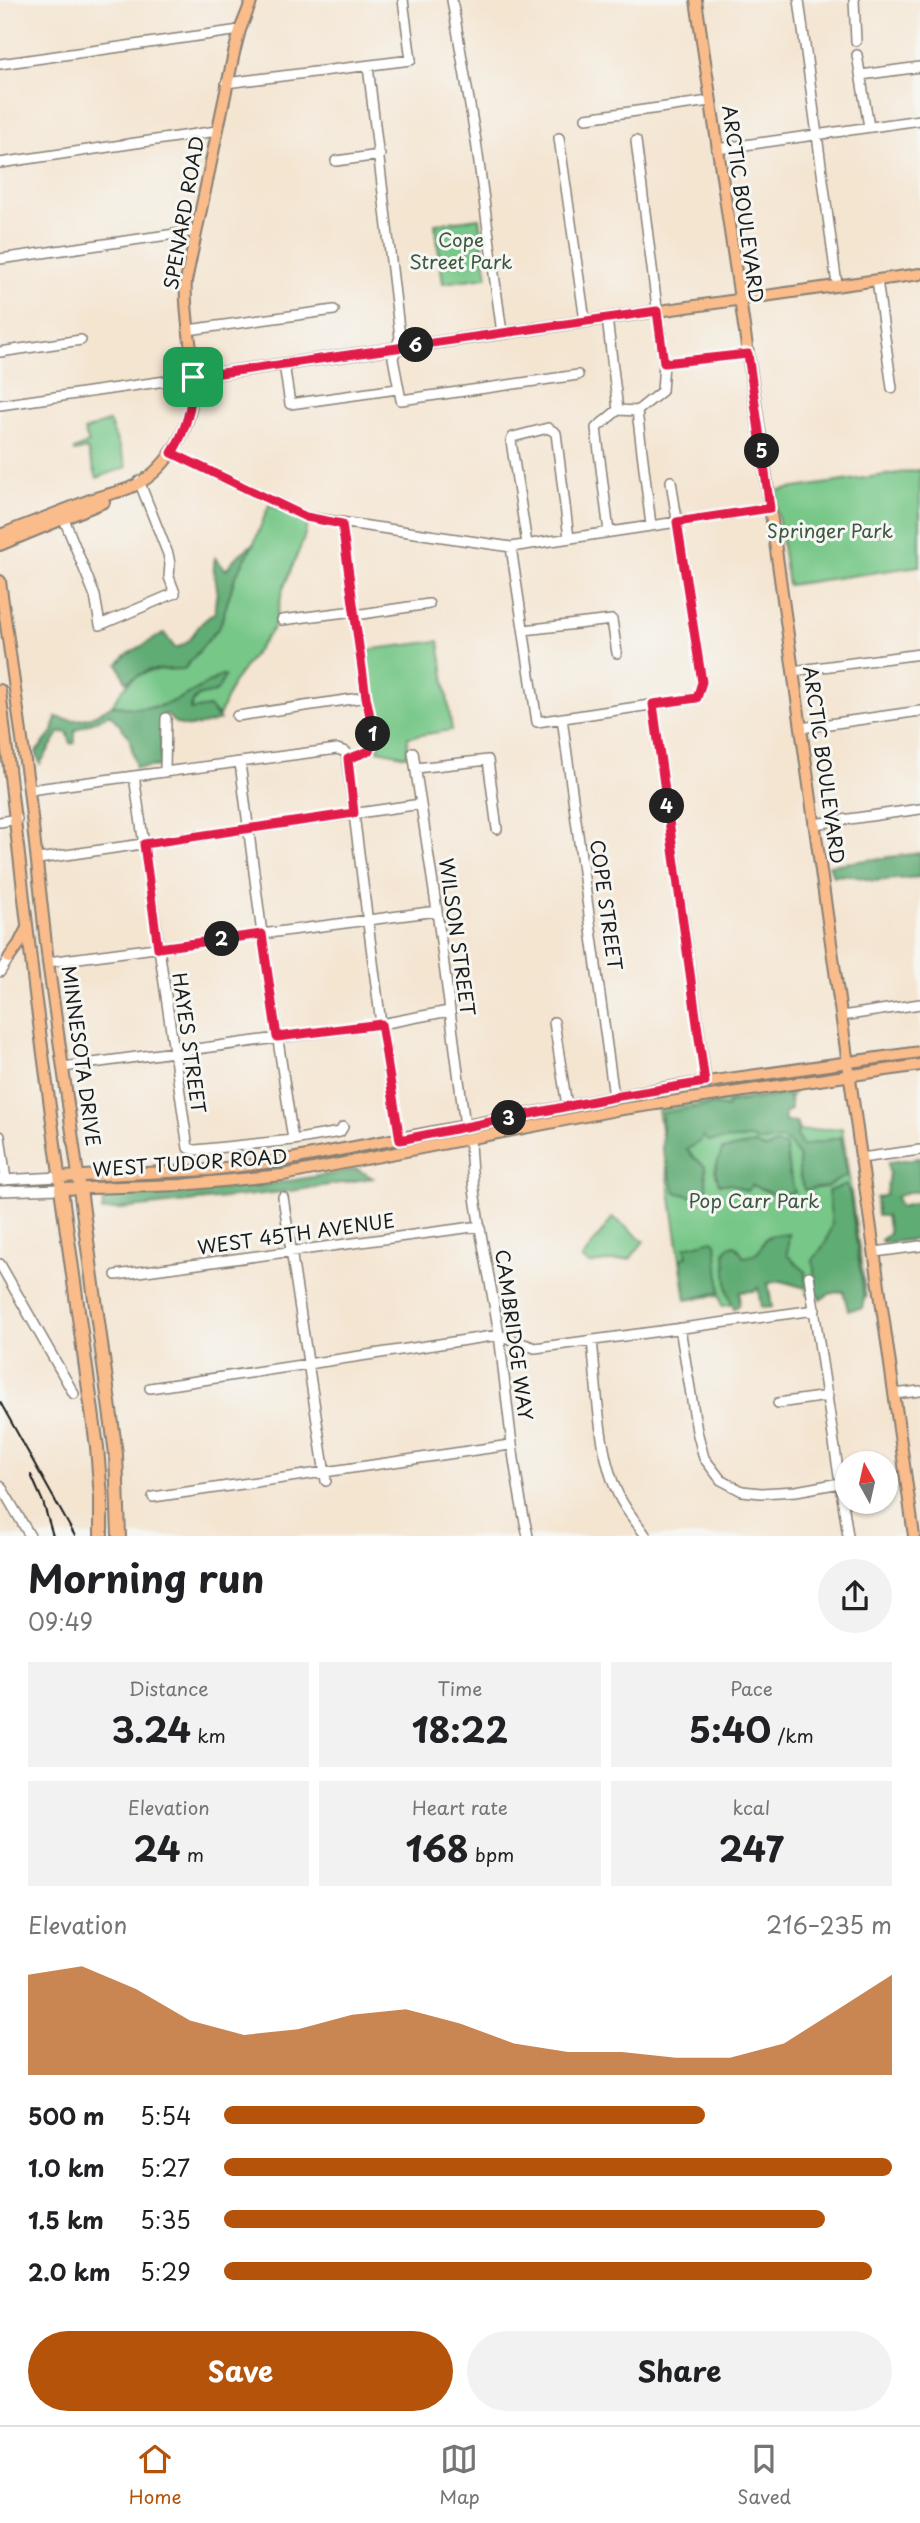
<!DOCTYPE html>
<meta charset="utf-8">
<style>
body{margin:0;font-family:"Playpen Sans",sans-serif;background:#f2f2f2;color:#202124;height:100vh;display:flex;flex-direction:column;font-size:26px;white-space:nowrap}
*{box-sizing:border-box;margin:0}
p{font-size:23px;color:#757577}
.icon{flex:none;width:38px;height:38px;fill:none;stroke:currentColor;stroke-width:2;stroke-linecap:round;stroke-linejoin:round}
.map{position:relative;height:1536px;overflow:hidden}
.panel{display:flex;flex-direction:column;background:#fff;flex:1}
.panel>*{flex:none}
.needle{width:46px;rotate:352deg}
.tools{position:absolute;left:835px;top:1451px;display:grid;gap:14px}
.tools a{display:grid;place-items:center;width:63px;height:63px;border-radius:50%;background:#fff;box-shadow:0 2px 5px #0004;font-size:35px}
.pin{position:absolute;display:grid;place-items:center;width:60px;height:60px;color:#fff;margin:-30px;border-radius:14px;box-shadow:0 4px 10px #0006}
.km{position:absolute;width:35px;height:35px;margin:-18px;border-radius:50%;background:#222;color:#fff;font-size:19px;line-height:35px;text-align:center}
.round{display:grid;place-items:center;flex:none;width:74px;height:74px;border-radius:37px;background:#f2f2f2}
.head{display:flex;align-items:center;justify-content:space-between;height:119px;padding:0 28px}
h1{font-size:38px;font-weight:700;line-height:52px}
.figures{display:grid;grid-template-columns:repeat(3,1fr);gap:10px;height:119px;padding:7px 28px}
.figures div{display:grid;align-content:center;border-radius:0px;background:#f2f2f2;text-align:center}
.figures b{font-size:35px;font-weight:700}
.figures small{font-size:19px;font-weight:400}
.figures p{font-size:19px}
.chart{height:196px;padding:14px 28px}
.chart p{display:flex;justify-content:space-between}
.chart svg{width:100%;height:126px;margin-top:7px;fill:#b45309;opacity:.7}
.action{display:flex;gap:14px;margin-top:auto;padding:14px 28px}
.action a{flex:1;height:80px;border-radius:42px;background:#b45309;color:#fff;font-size:28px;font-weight:700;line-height:80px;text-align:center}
.action a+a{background:#f2f2f2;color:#202124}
ul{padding:0 28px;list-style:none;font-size:23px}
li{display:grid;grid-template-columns:112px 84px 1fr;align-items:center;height:52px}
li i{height:18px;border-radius:9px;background:#b45309}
.tabs{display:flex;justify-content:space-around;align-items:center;height:98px;border-top:2px solid #e0e0e0;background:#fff;font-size:19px;color:#757577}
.tabs a{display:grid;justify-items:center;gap:4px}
.tabs .on{color:#b45309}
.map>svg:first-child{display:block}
.green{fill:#77c788;stroke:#4a7252;stroke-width:2}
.forest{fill:#61ac74;stroke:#3e6448;stroke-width:2}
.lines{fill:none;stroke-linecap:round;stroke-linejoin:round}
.minor-casing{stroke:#888076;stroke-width:12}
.major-casing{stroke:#888076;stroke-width:14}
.highway-casing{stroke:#888076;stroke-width:16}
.minor{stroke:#fff;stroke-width:9}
.major{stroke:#f9bc8a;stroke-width:10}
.highway{stroke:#f9bc8a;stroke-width:12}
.rail{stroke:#1c1c1c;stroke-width:2}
.route-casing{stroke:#fff;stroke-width:14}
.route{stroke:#e11d48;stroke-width:9}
.labels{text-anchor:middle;stroke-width:6;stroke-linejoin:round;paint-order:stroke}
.street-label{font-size:19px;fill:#1c1c1c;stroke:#f6f6f2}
.park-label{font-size:19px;fill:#3c5842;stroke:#f6f6f2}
</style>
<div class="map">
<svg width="920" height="1536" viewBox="0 0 920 1536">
<rect width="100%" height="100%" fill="#f6f6f2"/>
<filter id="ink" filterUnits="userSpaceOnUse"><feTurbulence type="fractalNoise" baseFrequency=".0143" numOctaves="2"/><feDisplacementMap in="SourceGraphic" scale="14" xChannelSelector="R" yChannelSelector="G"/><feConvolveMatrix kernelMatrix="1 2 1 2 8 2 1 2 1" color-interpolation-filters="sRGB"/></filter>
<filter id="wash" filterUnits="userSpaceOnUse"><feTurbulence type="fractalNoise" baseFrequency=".00686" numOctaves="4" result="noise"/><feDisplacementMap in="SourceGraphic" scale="28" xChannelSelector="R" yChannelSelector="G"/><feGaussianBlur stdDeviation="1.57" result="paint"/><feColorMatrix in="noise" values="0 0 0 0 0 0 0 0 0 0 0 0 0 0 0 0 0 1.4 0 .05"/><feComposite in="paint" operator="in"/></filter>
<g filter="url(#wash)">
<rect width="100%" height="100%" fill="#f4e5d1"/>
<path class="green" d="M479 218 487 277 443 283 435 224Z
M109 421 127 467 97 478 87 449 75 452 74 450 89 443 84 431Z
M920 470V566L788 585 774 491Z
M269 505 308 523 303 541 283 589 274 627 233 683 219 716 209 707 190 711C194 697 199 693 214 693L222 675C180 698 162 716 112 705 134 669 144 670 184 669L220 626 235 577 254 543Z
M439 641 452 730 408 737 407 756 378 750 382 736 371 697 364 650Z
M795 1091 790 1099 791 1109 784 1114 785 1122H796L799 1131 842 1128 866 1298 848 1301 844 1290 807 1295 806 1288 781 1281 768 1283 770 1295 760 1287 736 1291V1304L722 1306 720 1295 686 1300 658 1109Z
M613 1217 644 1241 630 1259 589 1264 582 1259Z"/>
<path class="forest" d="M254 543 235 577 220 626 184 669 149 670 126 682 118 664 126 655 164 633 175 648C189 644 189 639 197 629 201 622 209 617 215 612 214 603 217 596 217 588 215 573 212 574 215 558L226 570 235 558Z
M222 675 225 676 217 691C202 698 196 689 190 710L209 707 220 720C201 726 178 733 167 714L161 716V766L136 768 129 736 110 714 75 730V743L71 744 67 732 59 733 40 764 36 752 53 732 56 717C79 724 93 718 112 705 162 716 180 698 222 675Z
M920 853V877L874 881 849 875 833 876 829 865Z
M789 1095 791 1109 784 1114 785 1122H796L798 1131 797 1135 802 1146 841 1137 847 1175 826 1187 804 1190 799 1174V1158L790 1144 781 1139 757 1142 752 1138 707 1141 703 1136 700 1142 687 1149 693 1157 705 1166 707 1194 693 1197 675 1192 662 1148V1113L713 1105 727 1108 728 1103Z
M754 1144 766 1149 775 1144 786 1146 789 1173 795 1192 775 1196C768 1190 760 1190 752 1185L747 1191 731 1184H719L715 1170 722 1150Z
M920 1158V1192H908L896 1197 900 1207 920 1202V1239L883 1243 881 1240 889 1234 886 1216H877L876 1198 886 1195 889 1173 888 1162Z
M357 1169 373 1178 292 1191 102 1211 104 1197 169 1194 277 1183Z
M846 1185 850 1194 864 1299 862 1308 848 1310 843 1291 829 1294 820 1300 816 1290 813 1260 826 1242 832 1224 828 1191Z
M789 1234 787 1255 805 1271 806 1288 781 1281 768 1283 772 1307 761 1308 758 1288 753 1291 740 1292 739 1305 734 1309 727 1289 725 1252 728 1247 735 1245 741 1252 743 1257C768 1255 757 1241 770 1236 774 1234 784 1235 789 1234Z
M713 1240 716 1243 720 1292 686 1300 681 1259 687 1256 685 1247Z"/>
</g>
<g filter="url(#ink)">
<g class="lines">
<g class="minor-casing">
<path id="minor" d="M452 0 476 141 502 333
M799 0 837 285
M854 0 856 41
M857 55 869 127
M0 64 240 30
M368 66 400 337 393 358 401 400 578 375
M861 75 920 67
M226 83 411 60 403 0
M586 118 710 101
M559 138 585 321
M717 149 920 120
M336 161 380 155
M0 163 217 131
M0 259 196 231
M877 280 892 388
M607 318 618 410 596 428 609 532
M188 330 334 310
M0 352 81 340
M664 363 748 354
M284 364 290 404 397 389
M0 405 193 377
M618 410 637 411 662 391 664 363 636 141
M637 411 651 525
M172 453 306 517 511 547 770 508
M64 519 95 596 100 625 175 593 169 577 170 564 168 554 139 481
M342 524 366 697 373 731V743L369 751 348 759
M527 544 511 441 513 437 548 428 556 433 569 538
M511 547 537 722 697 698 702 682 671 481
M355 615 429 604
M282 620 354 611
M524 630 612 620 617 653
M793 671 920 654
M653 704 706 1082
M237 716 366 697
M562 718 614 1097
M801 728 920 711
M413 752 437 911 465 1126
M240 763 262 934 293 1140
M416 768 488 760 497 829
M165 771 166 718
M134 776 188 1148 196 1150 293 1140 340 1132 343 1127
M29 790 337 749 346 752 381 1024 400 1140
M0 822 17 819
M814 824 920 809
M38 859 421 804
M48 962 437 911
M0 972 9 958
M842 1016 920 1004
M554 1022 567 1106
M63 1067 381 1024 449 1011
M0 1136 6 1180
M470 1138C471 1202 490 1272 499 1335 508 1404 512 1467 528 1536
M861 1158 920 1150
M0 1180 60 1177
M0 1191 61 1189
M283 1197 326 1481
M875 1252 920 1246
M0 1264 74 1394
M116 1275 480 1226
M809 1276 848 1536
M680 1328 697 1431 704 1458 721 1480 742 1491 761 1493 796 1491 840 1483
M592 1340C597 1387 598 1459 621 1500 628 1513 638 1524 646 1536
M150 1388 499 1335 535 1348 815 1310
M894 1394 920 1391
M778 1403 828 1396
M0 1485 30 1536
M153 1497 510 1445"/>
</g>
<g class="major-casing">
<path id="major" d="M696 0 760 435 914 1536
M193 377 920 274
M0 535C30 523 60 512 90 500 100 496 110 494 121 491 161 479 187 438 192 398 197 359 183 320 186 281L234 53 240 30 252 0
M0 545 104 502
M0 581 29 790 48 962 79 1182
M0 690 35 994 61 1189 181 1185 283 1175 616 1110 920 1065
M9 958 19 944 27 928
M60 1177 209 1170 281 1161 665 1088 920 1052"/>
</g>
<g class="highway-casing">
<path id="highway" d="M61 1189 97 1447 101 1498V1536
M80 1189 116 1454 119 1536"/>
</g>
<use href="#minor" class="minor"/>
<use href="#major" class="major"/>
<use href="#highway" class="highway"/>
<path class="rail" d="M0 1402 75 1536
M31 1475 43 1502 53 1536"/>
</g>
</g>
<g class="lines" filter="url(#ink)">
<g class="route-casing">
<path id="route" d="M657 311 664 363 748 354 770 508 677 522 702 682 697 698 653 704 705 1082 614 1097 400 1140 381 1024 277 1037 262 934 158 948 144 844 354 813 348 759 369 751 373 743V731L366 697 342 524 306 517 172 453C187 429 192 405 193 377Z"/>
</g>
<use href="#route" class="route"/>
</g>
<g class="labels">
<g class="street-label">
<text transform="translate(743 204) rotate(82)" y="7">ARCTIC BOULEVARD</text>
<text transform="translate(184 213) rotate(-80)" y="7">SPENARD ROAD</text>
<text transform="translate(824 765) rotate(82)" y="7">ARCTIC BOULEVARD</text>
<text transform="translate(606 905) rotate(82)" y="7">COPE STREET</text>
<text transform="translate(457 937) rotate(82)" y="7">WILSON STREET</text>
<text transform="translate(189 1043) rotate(82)" y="7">HAYES STREET</text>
<text transform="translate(81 1056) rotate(82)" y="7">MINNESOTA DRIVE</text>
<text transform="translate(190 1163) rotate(-4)" y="7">WEST TUDOR ROAD</text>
<text transform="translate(296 1234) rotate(-8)" y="7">WEST 45TH AVENUE</text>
<text transform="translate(514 1335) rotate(82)" y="7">CAMBRIDGE WAY</text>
</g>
<g class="park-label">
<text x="461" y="247">Cope<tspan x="461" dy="22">Street Park</tspan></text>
<text x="830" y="538">Springer Park</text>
<text x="754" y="1208">Pop Carr Park</text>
</g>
</g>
</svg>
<div class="tools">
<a><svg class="needle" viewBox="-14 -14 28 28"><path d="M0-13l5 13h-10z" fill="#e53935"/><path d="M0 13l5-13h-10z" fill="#757577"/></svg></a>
</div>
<div class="pin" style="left:193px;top:377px;background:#1e9e55"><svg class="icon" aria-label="arrive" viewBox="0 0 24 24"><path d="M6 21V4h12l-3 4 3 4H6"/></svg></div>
<b class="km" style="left:373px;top:734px">1</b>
<b class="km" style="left:222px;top:939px">2</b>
<b class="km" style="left:509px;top:1118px">3</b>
<b class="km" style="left:667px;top:806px">4</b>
<b class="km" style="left:762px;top:451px">5</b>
<b class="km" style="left:416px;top:345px">6</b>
</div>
<section class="panel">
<div class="head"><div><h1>Morning run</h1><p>09:49</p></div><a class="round"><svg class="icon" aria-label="share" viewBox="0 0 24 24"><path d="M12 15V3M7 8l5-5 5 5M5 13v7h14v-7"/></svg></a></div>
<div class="figures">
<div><p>Distance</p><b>3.24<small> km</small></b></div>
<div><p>Time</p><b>18:22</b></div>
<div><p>Pace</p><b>5:40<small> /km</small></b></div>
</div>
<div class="figures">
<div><p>Elevation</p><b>24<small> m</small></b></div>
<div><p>Heart rate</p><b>168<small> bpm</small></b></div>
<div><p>kcal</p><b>247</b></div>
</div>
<div class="chart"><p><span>Elevation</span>216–235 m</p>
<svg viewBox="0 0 160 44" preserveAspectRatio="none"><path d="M0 44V9L10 6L20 14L30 25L40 30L50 28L60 23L70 21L80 26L90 33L100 36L110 36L120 38L130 38L140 33L150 21L160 9V44z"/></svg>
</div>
<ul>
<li><b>500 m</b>5:54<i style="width:72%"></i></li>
<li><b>1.0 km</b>5:27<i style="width:100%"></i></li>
<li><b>1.5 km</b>5:35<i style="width:90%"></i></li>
<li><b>2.0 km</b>5:29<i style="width:97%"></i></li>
</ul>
<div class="action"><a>Save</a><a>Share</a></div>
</section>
<nav class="tabs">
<a class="on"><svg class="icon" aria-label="home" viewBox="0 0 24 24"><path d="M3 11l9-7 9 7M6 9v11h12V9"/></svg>Home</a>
<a><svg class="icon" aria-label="map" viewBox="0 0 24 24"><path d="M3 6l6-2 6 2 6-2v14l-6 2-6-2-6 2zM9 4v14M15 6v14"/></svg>Map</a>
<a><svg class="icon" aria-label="saved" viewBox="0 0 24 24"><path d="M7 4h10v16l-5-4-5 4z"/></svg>Saved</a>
</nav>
